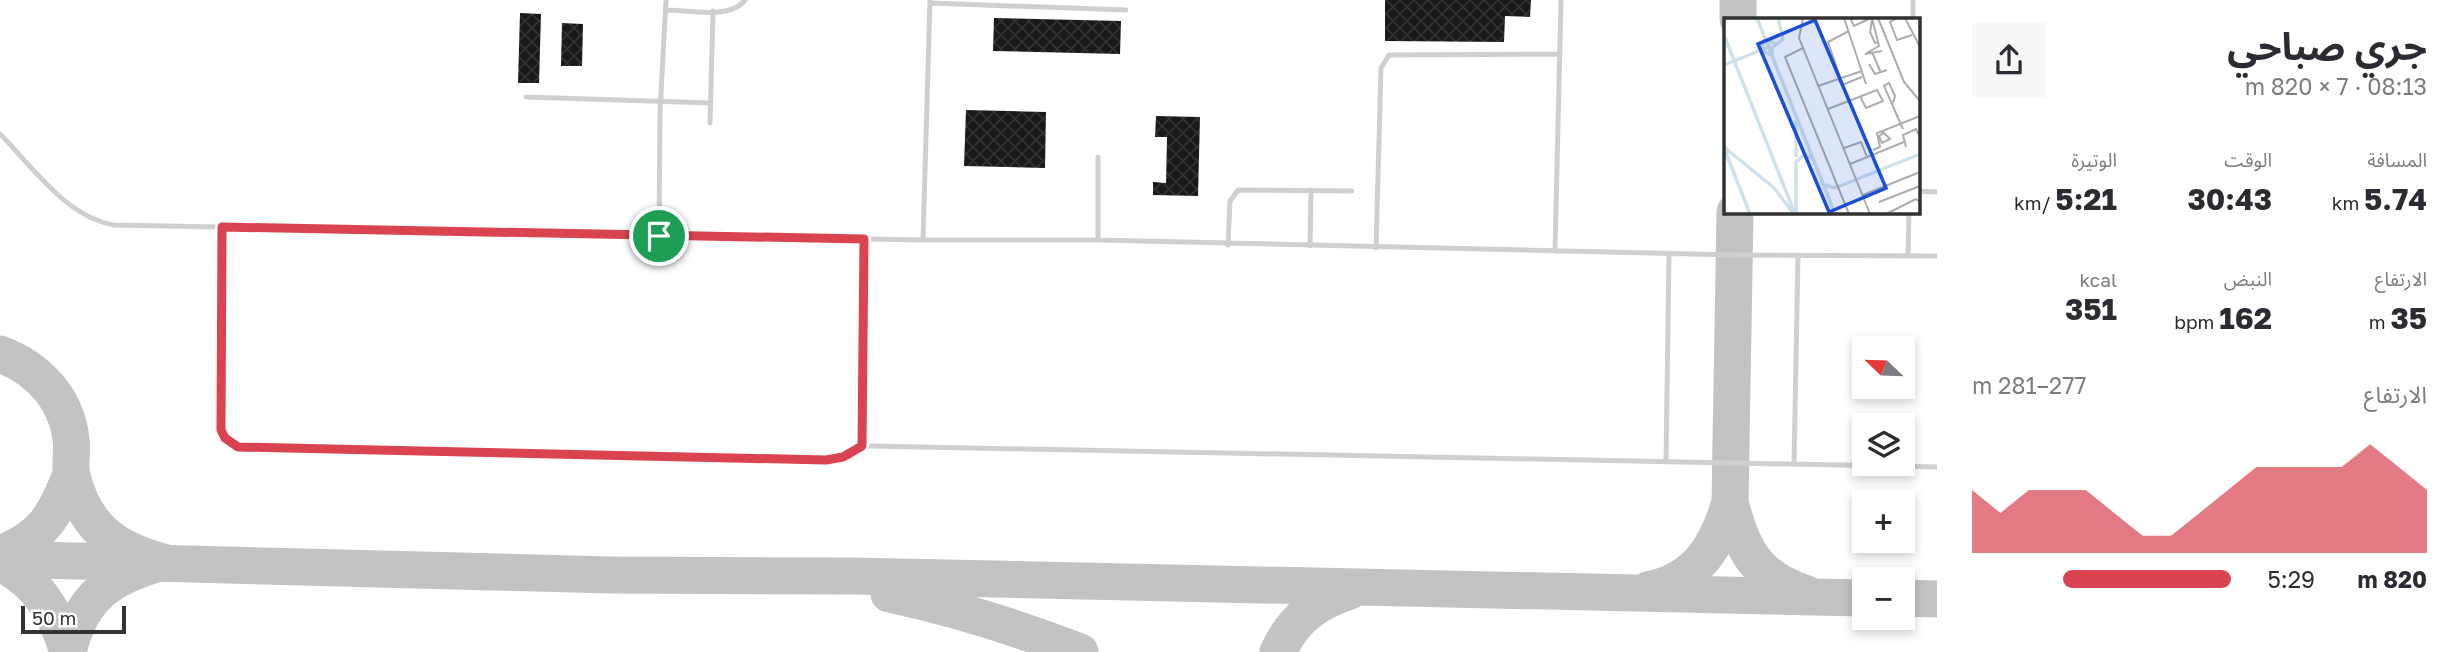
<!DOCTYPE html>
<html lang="ar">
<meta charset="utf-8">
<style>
body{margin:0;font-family:"Golos Text","Noto Sans Arabic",sans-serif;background:#f7f7f7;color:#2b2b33;direction:rtl;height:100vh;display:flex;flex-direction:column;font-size:26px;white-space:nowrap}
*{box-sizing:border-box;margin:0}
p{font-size:23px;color:#7c7c81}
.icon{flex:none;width:38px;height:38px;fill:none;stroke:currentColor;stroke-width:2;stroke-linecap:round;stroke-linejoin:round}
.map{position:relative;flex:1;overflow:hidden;direction:ltr}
.side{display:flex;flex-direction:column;background:#fff;width:525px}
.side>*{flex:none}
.needle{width:46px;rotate:293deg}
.controls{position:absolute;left:1852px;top:336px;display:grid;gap:14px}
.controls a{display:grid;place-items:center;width:63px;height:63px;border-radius:0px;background:#fff;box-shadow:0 4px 10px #0003;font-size:35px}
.scale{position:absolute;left:21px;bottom:18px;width:105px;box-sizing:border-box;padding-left:7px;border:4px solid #323232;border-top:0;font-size:19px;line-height:24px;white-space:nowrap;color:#323232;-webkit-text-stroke:5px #fff;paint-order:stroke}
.pin{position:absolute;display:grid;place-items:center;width:60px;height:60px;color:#fff;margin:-30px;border:4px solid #fff;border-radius:50%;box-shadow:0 2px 7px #0007}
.round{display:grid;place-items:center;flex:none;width:74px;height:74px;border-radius:0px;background:#f7f7f7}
.head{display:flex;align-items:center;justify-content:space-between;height:119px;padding:0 35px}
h1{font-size:38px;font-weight:700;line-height:52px}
.figures{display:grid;grid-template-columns:repeat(3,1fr);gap:10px;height:119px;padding:7px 35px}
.figures div{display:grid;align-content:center}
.figures b{font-size:30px;font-weight:700}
.figures small{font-size:19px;font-weight:400}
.figures p{font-size:19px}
.chart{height:196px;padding:14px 35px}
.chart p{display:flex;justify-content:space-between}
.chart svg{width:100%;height:126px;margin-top:7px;fill:#da4350;opacity:.7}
ul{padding:0 35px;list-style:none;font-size:23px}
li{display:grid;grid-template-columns:112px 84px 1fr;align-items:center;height:52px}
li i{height:18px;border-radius:9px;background:#da4350}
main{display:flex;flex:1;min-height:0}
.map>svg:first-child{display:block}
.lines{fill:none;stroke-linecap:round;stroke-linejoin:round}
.taxiway{stroke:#c3c3c3;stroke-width:37}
.building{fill:url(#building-cross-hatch)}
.lane{stroke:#cfcfcf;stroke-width:5}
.route-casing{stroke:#fff;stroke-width:14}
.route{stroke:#da4350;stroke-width:9}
.inset-river{fill:none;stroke:#cfe1eb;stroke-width:3.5}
.inset-road{fill:none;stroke:#adadad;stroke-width:2}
.view{fill:#1d4ed8;fill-opacity:0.15;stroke:#1d4ed8;stroke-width:3.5}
.inset-edge{fill:none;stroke:#323232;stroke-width:3.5}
</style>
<main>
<section class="side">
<div class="head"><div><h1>جري صباحي</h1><p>08:13 · 7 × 820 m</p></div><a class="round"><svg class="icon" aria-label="share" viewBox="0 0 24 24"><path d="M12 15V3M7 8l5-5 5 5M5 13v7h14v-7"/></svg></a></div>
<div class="figures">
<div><p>المسافة</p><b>5.74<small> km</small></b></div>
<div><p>الوقت</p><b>30:43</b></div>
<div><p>الوتيرة</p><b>5:21<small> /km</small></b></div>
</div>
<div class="figures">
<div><p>الارتفاع</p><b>35<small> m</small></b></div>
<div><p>النبض</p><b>162<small> bpm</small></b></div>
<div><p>kcal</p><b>351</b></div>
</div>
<div class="chart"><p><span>الارتفاع</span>277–281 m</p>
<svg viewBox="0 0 160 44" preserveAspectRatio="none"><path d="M0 44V22L10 30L20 22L30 22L40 22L50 30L60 38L70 38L80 30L90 22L100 14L110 14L120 14L130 14L140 6L150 14L160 22V44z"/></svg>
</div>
<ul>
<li><b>820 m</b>5:29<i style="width:65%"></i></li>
</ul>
</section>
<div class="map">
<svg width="1937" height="652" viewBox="0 0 1937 652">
<defs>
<pattern id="building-cross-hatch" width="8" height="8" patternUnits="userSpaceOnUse" patternTransform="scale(1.75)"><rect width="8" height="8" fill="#191919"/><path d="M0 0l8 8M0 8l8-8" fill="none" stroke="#323232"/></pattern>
</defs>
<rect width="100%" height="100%" fill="#fff"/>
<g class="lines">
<path class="taxiway" d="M1738 19V0
M0 354C38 368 66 398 71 439 73 451 69 465 72 476 85 528 114 549 163 562 110 577 81 596 68 652
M1730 502C1742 550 1756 578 1807 594
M0 554C43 537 55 516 71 474
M0 559 610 575 852 576 1864 598
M0 563C38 581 56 613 68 652
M1648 590C1697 580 1717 547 1730 502L1735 212
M889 594C955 608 1018 628 1080 652
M1902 598 1937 599
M1278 652C1293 619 1316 602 1350 591"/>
</g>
<path class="building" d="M1385 0H1531L1530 17 1505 16 1504 42 1385 41Z
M520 13 541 14 539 83H518Z
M994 18 1121 21 1120 54 993 51Z
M562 23 583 24 582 66H561Z
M966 110 1046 112 1045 168 964 166Z
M1156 116 1200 117 1198 196 1153 195V182L1166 183 1167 137H1155Z"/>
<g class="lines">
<path class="lane" d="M930 3 1126 10
M666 10C688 10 730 20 745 0
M1913 19V0
M526 97 711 103
M710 123 713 11
M0 134C33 167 66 217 114 225L923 240H1098L1734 255 1937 256
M1918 191 1937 192
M222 227 221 430 225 438 238 448 826 460C843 459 854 446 871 446L1937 467
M659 236 660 112 666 0
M923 240 930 0
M1098 240V157
M1228 245 1230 201 1238 190 1352 191
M1310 246 1311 190
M1376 248 1381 68 1389 55 1560 54
M1555 251 1561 0
M1908 256 1909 212
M862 446 864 239
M1666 462 1669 254
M1794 464 1798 255"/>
</g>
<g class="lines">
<g class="route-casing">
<path id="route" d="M222 227 864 239 862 446 843 457 826 460 238 447 225 438 221 430Z"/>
</g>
<use href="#route" class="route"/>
</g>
<g transform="translate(1724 18)">
<rect width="196" height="196" fill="#fff"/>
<path class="inset-river" d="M33 0 111 196M0 17 71 196M52 26 41 21 37 32 48 37V30L59 21 54 0M0 47 47 28M72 102V139M0 129 50 170 70 196M0 130 26 196M101 167 111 170 196 136M72 196V144L80 137 88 140"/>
<path class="inset-road" d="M79 0 75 20 146 196M120 0 142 66M126 0 130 8 147 0M148 0 155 28 141 36 158 33M154 0 180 64 196 83M173 0 166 4 173 22 188 17M181 0 196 29M148 2 146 14 151 25 154 24M79 30 61 39 125 196M148 34 157 55M145 46 151 56 163 52M116 59 104 24 125 13M114 60 118 67 138 59M94 68 138 53M169 85 171 78 165 65 160 68 179 111M104 91 153 72 159 83 142 90 136 78M158 113 166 121 158 125 155 118 159 115M182 129 179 117 192 111 196 119M120 130 137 124 143 139M149 132 156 129 153 115 196 98M126 146 180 124M139 177 196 154M155 184 196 168M162 196 192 181 196 184"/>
<path class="view" d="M91 2 162 170 105 194 34 26Z"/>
<rect width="196" height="196" class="inset-edge"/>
</g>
</svg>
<div class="controls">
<a><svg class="needle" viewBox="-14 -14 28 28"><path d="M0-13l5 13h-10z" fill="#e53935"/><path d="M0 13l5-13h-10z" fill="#7c7c81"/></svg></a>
<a><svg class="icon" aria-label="layers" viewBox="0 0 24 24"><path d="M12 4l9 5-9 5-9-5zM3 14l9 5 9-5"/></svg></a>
<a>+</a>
<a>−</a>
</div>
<div class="scale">50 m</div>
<div class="pin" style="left:659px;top:236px;background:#1e9e55"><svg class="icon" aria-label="arrive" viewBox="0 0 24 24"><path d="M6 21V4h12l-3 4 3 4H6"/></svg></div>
</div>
</main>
